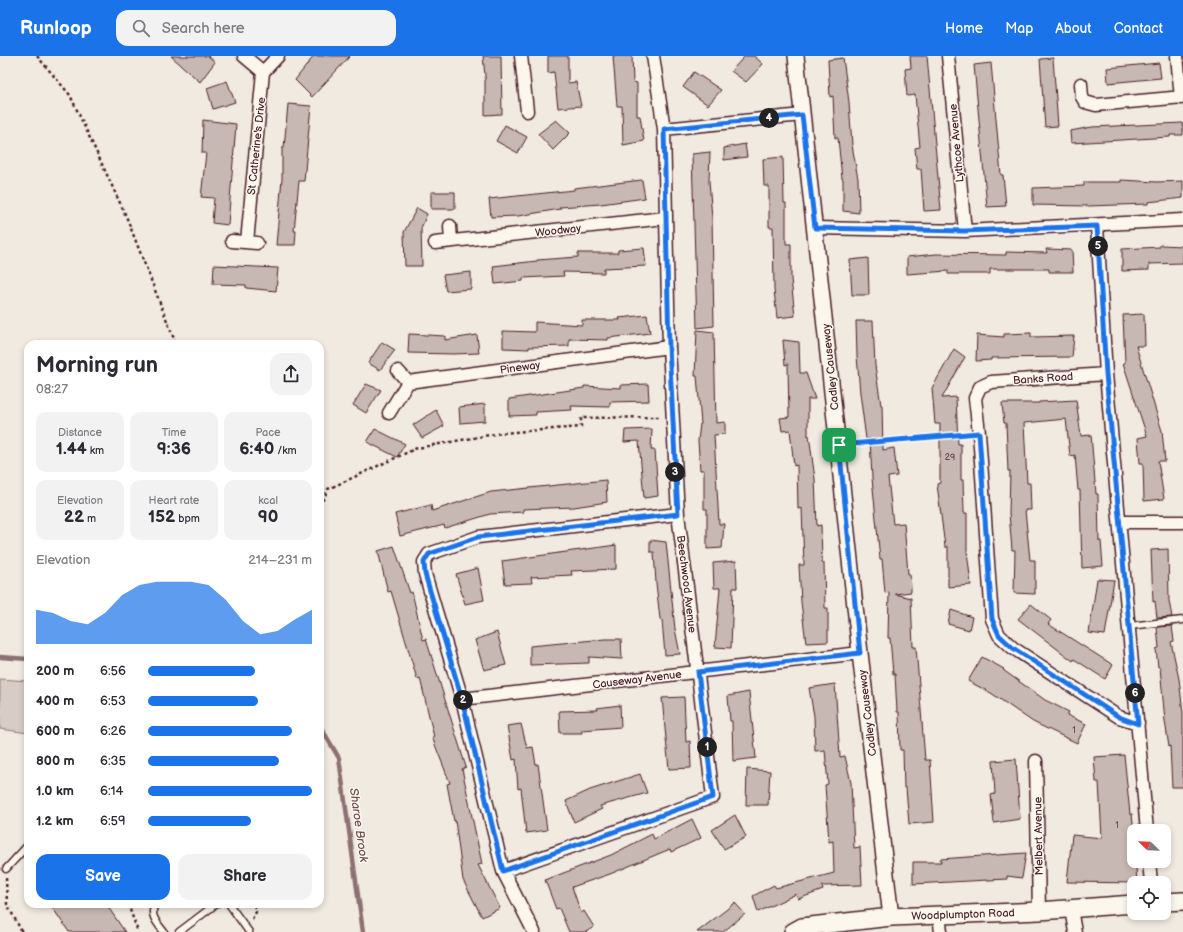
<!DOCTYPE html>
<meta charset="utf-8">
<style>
body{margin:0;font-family:"Balsamiq Sans",sans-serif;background:#f2f2f3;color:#2b2b33;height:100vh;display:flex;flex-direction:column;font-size:15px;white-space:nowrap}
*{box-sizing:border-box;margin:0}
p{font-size:13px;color:#7c7c81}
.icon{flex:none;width:22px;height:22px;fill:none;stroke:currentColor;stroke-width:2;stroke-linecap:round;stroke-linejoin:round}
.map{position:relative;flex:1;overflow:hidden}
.panel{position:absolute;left:24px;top:284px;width:300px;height:568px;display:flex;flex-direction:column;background:#fff;border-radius:12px;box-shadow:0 2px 6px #0003}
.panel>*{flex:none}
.needle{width:26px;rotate:293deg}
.fabs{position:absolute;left:1127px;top:768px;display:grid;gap:8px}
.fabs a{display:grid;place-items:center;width:44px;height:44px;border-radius:8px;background:#fff;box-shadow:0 2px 6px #0003;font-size:20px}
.pin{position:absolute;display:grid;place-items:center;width:34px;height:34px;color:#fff;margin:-17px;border-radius:8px;box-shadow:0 2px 6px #0006}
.km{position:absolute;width:20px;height:20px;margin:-10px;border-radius:50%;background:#222;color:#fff;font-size:11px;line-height:20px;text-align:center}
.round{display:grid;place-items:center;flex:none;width:42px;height:42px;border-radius:12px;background:#f2f2f3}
.headline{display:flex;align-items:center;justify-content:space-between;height:68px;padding:0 12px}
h1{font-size:22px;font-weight:600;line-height:30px}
.metrics{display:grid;grid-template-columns:repeat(3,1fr);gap:6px;height:68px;padding:4px 12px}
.metrics div{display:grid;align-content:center;border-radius:10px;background:#f2f2f3;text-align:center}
.metrics b{font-size:17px;font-weight:600}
.metrics small{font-size:11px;font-weight:400}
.metrics p{font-size:11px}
.chart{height:112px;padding:8px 12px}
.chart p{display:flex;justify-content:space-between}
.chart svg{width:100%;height:72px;margin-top:4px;fill:#1a73e8;opacity:.7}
.button{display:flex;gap:8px;margin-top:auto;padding:8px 12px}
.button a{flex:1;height:46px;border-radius:12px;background:#1a73e8;color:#fff;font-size:16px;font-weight:600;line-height:46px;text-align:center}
.button a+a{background:#f2f2f3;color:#2b2b33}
ul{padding:0 12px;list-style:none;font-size:13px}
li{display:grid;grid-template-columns:64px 48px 1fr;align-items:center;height:30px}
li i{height:10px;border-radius:5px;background:#1a73e8}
header{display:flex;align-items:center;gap:24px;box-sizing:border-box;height:56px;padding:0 20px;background:#1a73e8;color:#fff}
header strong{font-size:19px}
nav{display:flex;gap:22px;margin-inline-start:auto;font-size:14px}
.search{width:280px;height:36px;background:#f2f2f3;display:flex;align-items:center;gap:10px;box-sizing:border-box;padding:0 14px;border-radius:12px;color:#7c7c81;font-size:15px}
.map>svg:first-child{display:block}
.green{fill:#d8ccc6;stroke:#917678}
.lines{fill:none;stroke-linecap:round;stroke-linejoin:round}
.stream{stroke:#8c6f72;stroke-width:4.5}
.building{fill:#c8b8b3;stroke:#4a1f2b}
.service-casing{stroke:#4a1f2b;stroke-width:9}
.minor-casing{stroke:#4a1f2b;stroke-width:15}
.tertiary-casing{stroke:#4a1f2b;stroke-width:18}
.secondary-casing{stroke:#4a1f2b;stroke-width:20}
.path{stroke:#4a1f2b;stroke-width:2.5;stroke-dasharray:3 3;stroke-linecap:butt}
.service{stroke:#fbf7ec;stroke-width:6}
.minor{stroke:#fbf7ec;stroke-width:12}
.tertiary{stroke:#fbf7ec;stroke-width:15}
.secondary{stroke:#fbf7ec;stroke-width:17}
.route-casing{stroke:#fff;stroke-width:8}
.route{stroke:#1a73e8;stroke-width:5}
.labels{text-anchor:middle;stroke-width:3;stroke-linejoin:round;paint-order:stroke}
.number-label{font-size:9px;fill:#6a454d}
.street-label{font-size:11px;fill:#4a1f2b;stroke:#fbf7ec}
.water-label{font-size:12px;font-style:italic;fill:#704e55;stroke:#fbf7ec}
</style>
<header>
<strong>Runloop</strong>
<div class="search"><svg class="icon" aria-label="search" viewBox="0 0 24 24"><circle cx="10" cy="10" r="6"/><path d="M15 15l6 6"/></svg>Search here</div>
<nav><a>Home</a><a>Map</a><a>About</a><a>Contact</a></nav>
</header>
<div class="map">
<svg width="1183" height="876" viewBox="0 0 1183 876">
<rect width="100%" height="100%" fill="#f0eae0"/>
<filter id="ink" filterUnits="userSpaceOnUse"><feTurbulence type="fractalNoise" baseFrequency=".025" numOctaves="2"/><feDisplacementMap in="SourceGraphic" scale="8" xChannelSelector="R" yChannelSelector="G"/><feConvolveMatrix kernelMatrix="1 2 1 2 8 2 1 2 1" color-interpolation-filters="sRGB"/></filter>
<g filter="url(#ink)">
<path class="green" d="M0 623 28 625V677L0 673Z"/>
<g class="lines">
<path class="stream" d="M0 601 28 603
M320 670 339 702 363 876"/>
</g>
<path class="building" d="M171 0H208L215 6 200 26Z
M314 0H350L312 41 295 24Z
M483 0H501L502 58 485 59V20Z
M548 0H568V27L576 26 581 50 558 52 554 16 548 17Z
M613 0H632L633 26 637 27V60H640L644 85 623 89 622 50H617Z
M745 0H754L763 8 746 26 731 15Z
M910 0H927L941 154 924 155 921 113H917L915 92 920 91 915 39 907 40 905 13 911 12Z
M843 2 849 46 852 89 858 123 859 157 843 155V123H842L838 82H835L833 40 830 41 828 4Z
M1053 2 1058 70 1045 71 1040 3Z
M991 7 1001 119H1003L1006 150 987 151 974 9Z
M1159 7 1161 22 1108 27 1107 12Z
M694 16 721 34 708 49 683 31Z
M227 25 235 46 213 53 207 32Z
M288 48 311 50 304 125H299L294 175H296L295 189H276L282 123V92H284Z
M203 64 236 68 228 169 212 167 214 142 201 141 206 97H202Z
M556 64 570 77 553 94 538 78Z
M1183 67V79H1170V81L1071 87 1070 75 1092 71Z
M505 69 527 81 518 97 496 85Z
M745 88 747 101 724 104V92Z
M710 96 709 125 712 162 714 270 697 272 692 98Z
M783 101 784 147H786V188H791V223L795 260 777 262 774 234 773 171H769V130H764L763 103Z
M642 124 645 142 601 148 560 151V153L518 160 491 161 489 143 574 134V132Z
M1121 124 1157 126 1183 125V142L1148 146V148L1088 150 1033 149V132L1084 130V126H1121Z
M431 136H455V153H431Z
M417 152 427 158 421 172 422 210H405L404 176Z
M1160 189 1183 190V207L1149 208V214L1122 215V193L1160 191Z
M644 192 646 210 604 212V217L563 216 564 220 523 222V225L495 228 493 210 537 205V204L578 201V197H618V194Z
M1046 193 1072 194 1073 216H1049V213H990V218H948V215L907 218V201L936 198 1006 199V196L1047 197Z
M868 202 869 239H852L850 204Z
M214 209 278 212 276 235 246 232V229L213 228Z
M471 216V233L446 235 443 219Z
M1144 258 1145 290H1136L1162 375 1165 405H1158L1164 443 1144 445 1143 407H1140L1138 382 1147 380 1123 307H1125L1123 259Z
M647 259 650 277 608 282V284L569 283V290L529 291V293L503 292V275L535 276V266L582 269V264H620L619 262Z
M856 265H873L875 310 881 349H882L883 394 894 392 897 420 888 421 893 468 904 467 908 518H910L911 533V536L895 538 911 542 913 591H916L925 704H930L934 766 909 768 906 732H904L903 694H900L899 656H897L895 618H893L890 582H888L889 536 885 537 882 503H880L872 422 870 383H866L860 337 857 300Z
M697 274 714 276 716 367 725 366V378L714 379 719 468H724L722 492 707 493V453H704V414H700L698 385 700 368H701L697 320H695Z
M1031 277V281L1074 280 1072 301 991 302V304L976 305 977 279 1004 281V278Z
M409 278 445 280V284L477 279 479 297 454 298 408 297Z
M783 284 799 286 800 317H806L815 343H808V380L809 379 815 423 817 470 821 469 822 507H824L825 552H828V586L806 587 801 546 799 509H804L802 452 798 453 797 409 794 410 790 374 782 375 780 362 789 361 788 308 785 309Z
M382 286 395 294 380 314 368 307Z
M954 293 965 301 942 342 956 341 958 388H961V424H963L964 457H967V495L971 529 948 531V491H945L937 428 940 427V368H935L932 332Z
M366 328 381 334 366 357 353 349Z
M648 328 649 345 610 346V351L571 350 572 354 536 356V359L509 360V343L584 332V330L621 332V329Z
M1076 344 1081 380 1091 379 1096 438H1098L1099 485H1101L1103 510 1082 512 1080 434H1078L1075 399 1070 400 1066 363 1024 367 1027 427H1030L1031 454H1025L1030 504H1035V538L1014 537 1015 494H1012L1009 457 1010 415H1008L1006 367H1004L1002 347H1039V346Z
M485 348V365L460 367 459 351Z
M436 354 444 370 422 382 413 369Z
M375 373 405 388 397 401 367 386Z
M652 373 651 394H655L658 440 644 442 639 385 624 386 625 374Z
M606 424 607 446 574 451 523 453V456L490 458 445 472 444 469 400 480 395 458 431 449 432 455 491 436Z
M650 484 666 486 675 573 680 598 665 599 662 564 660 563 656 527 654 496H650Z
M616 489V513L571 515 572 519 531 521 532 527 505 528 502 505Z
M394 490 410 537 412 536 423 584 426 583 466 711 462 713 482 808 478 809 500 852 482 861 463 824 455 764 454 765 447 728 450 727 432 681H434L420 622 417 623 391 535 388 536 378 495Z
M1168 493 1169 545 1172 561 1157 562 1155 545 1153 546 1151 494Z
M736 505 737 532H733L731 592 715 591 720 532H714L713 507Z
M478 512 484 544 465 548 456 518Z
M1097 523 1114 524 1105 579 1089 577Z
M1031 548 1051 564 1048 568 1113 609 1105 623 1074 603 1073 605 1018 563Z
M951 554 972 561 969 574 948 568Z
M1172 570 1174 585 1171 586 1179 623 1183 657V731H1172L1170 690 1169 691 1165 665 1160 611H1158L1156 593 1159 592 1157 571Z
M497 576 506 609 484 614 475 584Z
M605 583H621L622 603 589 601V607L530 609V590Z
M982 601 1004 613 1003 614 1045 644 1069 656 1067 659 1086 668 1077 687 1033 666 991 637 968 625Z
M835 628 840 701 845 700 851 727 854 792 860 791 862 829 822 830 823 834 798 843 796 838 758 856 753 840 774 829 776 832 834 817 833 785 829 786 825 729 828 728 825 694 815 695 814 660 809 632Z
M749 636 756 702 733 705 732 665H730L728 640Z
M684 641 686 686 690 685 691 712 669 713 662 642Z
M620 649 621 671 582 674V677H560L559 655 598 654 597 652Z
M521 668 527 692 533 691 536 709 538 708 547 774 526 777 521 732 518 733 516 703 513 704 507 670Z
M1124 699 1130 758H1132L1134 778 1137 827 1067 826 1072 779 1102 782 1099 726H1096L1094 701Z
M1016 703 1020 763 994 767 991 739 995 738 993 705Z
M747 713 770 715 768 749H746Z
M640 718 647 737 600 750 602 753 574 766 566 745 590 734Z
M735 759 746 781 724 793 712 774Z
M692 763 701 782 671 796 670 793 610 818 572 831 581 857 584 855 594 871 586 876H569L559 852 556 853 545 824 611 799 652 778 654 783Z
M1026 797 1022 822 1007 820V823L913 828V806H941L940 803Z
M735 847 745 858 723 876H697Z
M50 848H106L125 876H69Z"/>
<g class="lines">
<g class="service-casing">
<path id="service" d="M1129 570 1183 564
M6 813 28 789
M155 848C149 859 157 867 164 876
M229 848 249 876
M179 876 216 848"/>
</g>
<g class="minor-casing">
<path id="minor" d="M244 0 263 16
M521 0 527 55
M948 0 965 175
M1177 0 1181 42
M1081 28 1082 41 1085 46 1096 49 1183 41
M664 73 802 59
M450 170 451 185
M1097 170 1106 318 1147 775
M815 172 965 175 1183 164
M232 185 257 187
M247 186 263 16 278 0
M435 187 665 162
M398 315 408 326
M1106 318 991 326 980 331 975 342 979 377 992 563 999 579 1013 592 1119 661 1138 667
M389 357 408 326 669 291
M1120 466H1183
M462 643 860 597
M1036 705 1039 855
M1149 805 1151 827
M503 815 713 741 678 458 669 291 664 73 653 0
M1071 853 1075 876
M939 859 941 876
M534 876 503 815 462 643 425 518 424 506 429 498 478 481 678 458"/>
</g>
<g class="tertiary-casing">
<path id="tertiary" d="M796 0 860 597 891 861"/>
</g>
<g class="secondary-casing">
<path id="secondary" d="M1164 846 1183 845
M793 876 802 871 891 861 1039 855 1134 848"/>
</g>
<path class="path" d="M37 0 70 39 126 160 176 288
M852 388 967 378
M320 450 328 433 417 392 501 377 581 371V362L659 361
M6 822 7 848 22 876
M128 848 138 876
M252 863 256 856 254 848"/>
<use href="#service" class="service"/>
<use href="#minor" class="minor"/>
<use href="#tertiary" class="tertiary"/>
<use href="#secondary" class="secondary"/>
</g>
</g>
<g class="lines" filter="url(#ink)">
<g class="route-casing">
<path id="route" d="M802 59 815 172 964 175 1097 170 1106 318 1138 668 1119 661 1013 592 999 579 992 563 979 377 839 389 860 597 698 616 713 741 503 815 462 643 425 518 424 506 429 498 478 481 678 458 669 291 664 73Z"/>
</g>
<use href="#route" class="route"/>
</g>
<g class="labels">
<g class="number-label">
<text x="950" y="404">29</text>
<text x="1074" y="677">1</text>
<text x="1117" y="772">1</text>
</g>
<g class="street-label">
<text transform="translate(956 87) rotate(-95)" y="4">Lythcoe Avenue</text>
<text transform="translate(256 90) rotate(-84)" y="4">St Catherine's Drive</text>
<text transform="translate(558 174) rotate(-6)" y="4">Woodway</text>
<text transform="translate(520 311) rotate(-8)" y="4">Pineway</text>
<text transform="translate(830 311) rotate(-96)" y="4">Cadley Causeway</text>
<text transform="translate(1043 322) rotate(-4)" y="4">Banks Road</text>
<text transform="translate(687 528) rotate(83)" y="4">Beechwood Avenue</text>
<text transform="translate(637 623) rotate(-7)" y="4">Causeway Avenue</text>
<text transform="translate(867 657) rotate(-97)" y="4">Cadley Causeway</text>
<text transform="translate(1038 780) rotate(-91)" y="4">Melbert Avenue</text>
<text transform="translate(963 858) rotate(-2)" y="4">Woodplumpton Road</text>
</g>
<g class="water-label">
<text transform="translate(359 769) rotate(82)" y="4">Sharoe Brook</text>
</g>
</g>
</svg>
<div class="fabs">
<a><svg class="needle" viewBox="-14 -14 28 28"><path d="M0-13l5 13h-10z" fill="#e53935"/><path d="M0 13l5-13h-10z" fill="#7c7c81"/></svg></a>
<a><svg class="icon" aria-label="locate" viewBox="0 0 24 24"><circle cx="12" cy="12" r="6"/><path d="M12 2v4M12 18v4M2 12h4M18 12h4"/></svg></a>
</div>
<div class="pin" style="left:839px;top:389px;background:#1e9e55"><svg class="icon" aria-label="arrive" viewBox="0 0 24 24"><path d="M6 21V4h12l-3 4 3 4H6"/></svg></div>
<b class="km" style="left:707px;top:691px">1</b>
<b class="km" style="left:463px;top:644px">2</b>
<b class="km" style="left:675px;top:416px">3</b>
<b class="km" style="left:769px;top:62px">4</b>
<b class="km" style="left:1098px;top:190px">5</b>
<b class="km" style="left:1135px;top:637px">6</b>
<section class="panel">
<div class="headline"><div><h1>Morning run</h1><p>08:27</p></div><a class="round"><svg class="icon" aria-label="share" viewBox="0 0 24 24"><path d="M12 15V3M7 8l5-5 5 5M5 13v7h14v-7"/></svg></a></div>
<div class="metrics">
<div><p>Distance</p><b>1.44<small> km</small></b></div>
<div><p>Time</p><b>9:36</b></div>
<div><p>Pace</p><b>6:40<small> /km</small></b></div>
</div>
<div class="metrics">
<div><p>Elevation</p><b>22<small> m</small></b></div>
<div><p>Heart rate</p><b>152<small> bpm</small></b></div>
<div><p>kcal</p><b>90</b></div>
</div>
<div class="chart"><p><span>Elevation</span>214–231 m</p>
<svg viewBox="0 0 160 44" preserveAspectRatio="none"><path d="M0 44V23L10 25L20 30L30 32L40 25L50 14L60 8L70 6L80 6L90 6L100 8L110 17L120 30L130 38L140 36L150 29L160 23V44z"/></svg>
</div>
<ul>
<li><b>200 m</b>6:56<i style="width:65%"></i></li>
<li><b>400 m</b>6:53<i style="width:67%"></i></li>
<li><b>600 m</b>6:26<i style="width:88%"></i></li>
<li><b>800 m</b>6:35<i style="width:80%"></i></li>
<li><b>1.0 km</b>6:14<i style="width:100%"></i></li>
<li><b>1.2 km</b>6:59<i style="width:63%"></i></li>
</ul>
<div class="button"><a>Save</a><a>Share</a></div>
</section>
</div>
